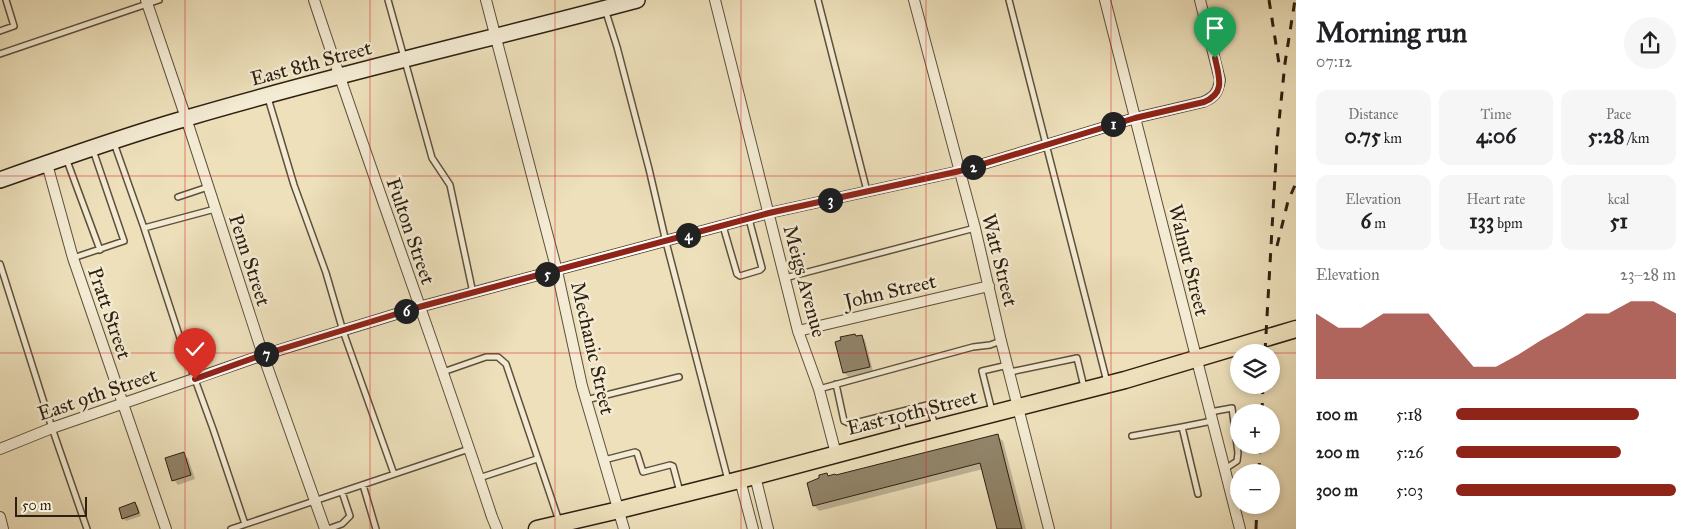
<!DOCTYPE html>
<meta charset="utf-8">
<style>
body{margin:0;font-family:"IM FELL Great Primer",serif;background:#f6f6f6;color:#202124;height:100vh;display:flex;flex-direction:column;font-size:19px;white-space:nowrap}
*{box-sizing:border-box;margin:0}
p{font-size:16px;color:#757577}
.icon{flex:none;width:28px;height:28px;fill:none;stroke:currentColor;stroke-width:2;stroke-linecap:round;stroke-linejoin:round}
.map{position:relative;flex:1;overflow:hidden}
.details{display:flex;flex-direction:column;background:#fff;width:400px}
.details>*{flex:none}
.fabs{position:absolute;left:1230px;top:344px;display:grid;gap:10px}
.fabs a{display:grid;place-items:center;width:50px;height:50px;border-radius:50%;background:#fff;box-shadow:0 2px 8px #0003;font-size:25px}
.scale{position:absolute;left:15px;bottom:12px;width:72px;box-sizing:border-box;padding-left:5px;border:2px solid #2e2010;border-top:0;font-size:14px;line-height:18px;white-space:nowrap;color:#2e2010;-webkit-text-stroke:4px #f3ebd3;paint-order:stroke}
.pin{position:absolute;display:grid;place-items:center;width:42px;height:42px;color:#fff;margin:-51px -21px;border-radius:50% 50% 50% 0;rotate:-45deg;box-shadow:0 0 5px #0007}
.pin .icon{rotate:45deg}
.km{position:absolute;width:25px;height:25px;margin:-12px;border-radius:50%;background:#222;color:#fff;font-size:14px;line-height:25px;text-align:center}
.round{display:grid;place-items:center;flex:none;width:52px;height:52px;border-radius:26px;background:#f6f6f6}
.summary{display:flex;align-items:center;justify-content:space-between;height:85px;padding:0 20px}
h1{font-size:28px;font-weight:700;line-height:38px}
.stats{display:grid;grid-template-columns:repeat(3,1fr);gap:8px;height:85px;padding:5px 20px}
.stats div{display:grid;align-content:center;border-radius:12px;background:#f6f6f6;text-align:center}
.stats b{font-size:21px;font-weight:700}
.stats small{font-size:14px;font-weight:400}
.stats p{font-size:14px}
.chart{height:140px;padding:10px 20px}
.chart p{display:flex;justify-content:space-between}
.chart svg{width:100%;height:90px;margin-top:5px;fill:#8f2418;opacity:.7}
ul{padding:0 20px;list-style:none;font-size:16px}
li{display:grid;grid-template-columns:80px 60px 1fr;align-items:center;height:38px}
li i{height:12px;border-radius:6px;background:#8f2418}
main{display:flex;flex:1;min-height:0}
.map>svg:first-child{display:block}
.shadow{fill:#0003}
.building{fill:#918469;stroke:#2e2010}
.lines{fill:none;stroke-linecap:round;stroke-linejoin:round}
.lane-casing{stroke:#5e503b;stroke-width:8}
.street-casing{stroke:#5e503b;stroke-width:12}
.secondary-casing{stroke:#2e2010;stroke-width:18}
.primary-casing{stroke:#2e2010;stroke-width:19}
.lane{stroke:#f3ebd3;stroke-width:5}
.street{stroke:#f3ebd3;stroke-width:10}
.secondary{stroke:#f3ebd3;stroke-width:15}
.primary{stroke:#ede0bb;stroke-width:16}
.rail{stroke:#2e2010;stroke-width:3;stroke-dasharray:9 9;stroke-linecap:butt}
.route-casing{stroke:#fff;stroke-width:10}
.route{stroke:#8f2418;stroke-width:6}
.grid{fill:none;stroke:#d62828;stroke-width:1;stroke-opacity:0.55}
.labels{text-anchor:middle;stroke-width:5;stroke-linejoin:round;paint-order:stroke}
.street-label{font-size:20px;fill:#2e2010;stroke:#f3ebd3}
</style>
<main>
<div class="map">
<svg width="1296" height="529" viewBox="0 0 1296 529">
<rect width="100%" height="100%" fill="#ede0bb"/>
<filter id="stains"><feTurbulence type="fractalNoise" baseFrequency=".004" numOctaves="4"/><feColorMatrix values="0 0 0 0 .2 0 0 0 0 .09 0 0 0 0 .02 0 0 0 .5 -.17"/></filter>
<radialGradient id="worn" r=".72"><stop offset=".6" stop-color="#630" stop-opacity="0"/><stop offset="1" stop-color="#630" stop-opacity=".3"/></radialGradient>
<path class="shadow" d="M861 336 865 340 873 371 849 377 844 373 837 342Z
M997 436 1003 441 1026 529H999L983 469 819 511 814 505 827 475 829 477 836 476Z
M183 454 188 458 195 479 178 485 174 480Z
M135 504 138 506 141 516 126 521 123 518Z"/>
<path class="building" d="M855 334 856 336 862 335 870 367 843 373 835 342 841 340 840 337Z
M998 434 1022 529H997L980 463 813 506 807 483 819 478V475L827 473 828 476 835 474 836 475Z
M184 452 191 475 172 481 165 458Z
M135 502 139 513 122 519 119 508Z"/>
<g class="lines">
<g class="lane-casing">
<path id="lane" d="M388 0 432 158 450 185 473 293
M818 0 867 191
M1009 0 1107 382
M605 9 617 47 649 169 666 242 728 480
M0 31 14 26 6 0
M0 54 159 0
M268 98 294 185 326 273 343 331 394 474
M114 143 144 228 215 209
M66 158 100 250
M178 197 208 187
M723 226 737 274 740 276 760 270 762 268 749 219
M144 228 181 341 213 429 245 524
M73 258 124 241 93 150
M0 264 52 428 87 529
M785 278 975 228
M443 372 486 357H498L506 364 559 521
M1010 372 1077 358 1084 387
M836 384 844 421 851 424 899 412 904 433
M819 389 973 347 990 345 1001 341
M586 400 679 377
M992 411 982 371 1008 365
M899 412 927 405 930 410 935 425
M1210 412 1232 408 1238 453 1237 461 1225 469
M1132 436 1182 427
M604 460 635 452 637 453 643 472 670 465 673 466 680 492
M479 478 537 459
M363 485 376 529
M1198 494 1182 427 1212 421
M231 529 469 449
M328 529 342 524 350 516 342 492"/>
</g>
<g class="street-casing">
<path id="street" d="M146 0 186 118 263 355 325 529
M314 0C371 173 435 344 492 517L497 529
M486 0 557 271 582 386 624 529
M715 0 798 331 819 389 836 454
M914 0 975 228 1001 341 1049 529
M1105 0 1240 529
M47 164 73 258 166 529
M798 331 989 286
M0 449 52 428 263 355 419 307 769 213 960 171 1135 118 1203 102C1215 97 1218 92 1220 80L1200 0
M755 476 768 529
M740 480 753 529
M0 517 3 529"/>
</g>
<g class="secondary-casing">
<path id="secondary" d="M0 180C62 158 124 136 187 118 336 74 487 40 637 0"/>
</g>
<g class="primary-casing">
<path id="primary" d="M537 529 619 510 755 476 905 436 1125 380 1296 329"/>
</g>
<use href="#lane" class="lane"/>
<use href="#street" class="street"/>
<use href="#secondary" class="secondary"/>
<use href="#primary" class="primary"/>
<path class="rail" d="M1269 0 1280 70
M1277 246 1288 201 1296 183
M1265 352 1277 141 1285 63 1295 0
M1262 412 1263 385
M1259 472 1260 445
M1256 529 1257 505"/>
</g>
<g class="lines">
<g class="route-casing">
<path id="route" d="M195 379 262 355 419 307 769 213 960 171 1135 118 1204 102C1226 93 1219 77 1215 58"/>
</g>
<use href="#route" class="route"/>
</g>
<path class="grid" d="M185 0V529M370 0V529M555 0V529M741 0V529M926 0V529M1111 0V529M0 176H1296M0 353H1239M1271 353H1296"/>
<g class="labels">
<g class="street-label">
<text transform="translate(311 63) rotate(-15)" y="7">East 8th Street</text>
<text transform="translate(411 231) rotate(71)" y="7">Fulton Street</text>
<text transform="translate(250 260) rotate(72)" y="7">Penn Street</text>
<text transform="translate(1000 260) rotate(76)" y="7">Watt Street</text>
<text transform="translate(1189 260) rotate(76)" y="7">Walnut Street</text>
<text transform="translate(805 281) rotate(75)" y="7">Meigs Avenue</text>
<text transform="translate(890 291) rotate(-13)" y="7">John Street</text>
<text transform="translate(110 313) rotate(71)" y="7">Pratt Street</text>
<text transform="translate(593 348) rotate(77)" y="7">Mechanic Street</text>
<text transform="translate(97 394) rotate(-19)" y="7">East 9th Street</text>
<text transform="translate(912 412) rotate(-14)" y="7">East 10th Street</text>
</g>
</g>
<rect width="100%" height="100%" filter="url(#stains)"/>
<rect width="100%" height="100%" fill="url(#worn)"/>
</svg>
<div class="fabs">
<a><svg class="icon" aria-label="layers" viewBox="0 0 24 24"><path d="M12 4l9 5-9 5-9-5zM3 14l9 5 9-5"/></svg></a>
<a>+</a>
<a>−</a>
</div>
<div class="scale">50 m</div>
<div class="pin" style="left:1215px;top:58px;background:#1e9e55"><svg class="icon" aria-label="arrive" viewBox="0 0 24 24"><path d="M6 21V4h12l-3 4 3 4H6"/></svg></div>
<div class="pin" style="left:195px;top:379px;background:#d93025"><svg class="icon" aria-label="check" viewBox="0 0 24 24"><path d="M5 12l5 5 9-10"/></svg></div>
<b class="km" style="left:1113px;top:124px">1</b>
<b class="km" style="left:973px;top:167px">2</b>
<b class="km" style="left:830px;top:200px">3</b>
<b class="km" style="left:688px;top:235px">4</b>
<b class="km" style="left:547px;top:274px">5</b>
<b class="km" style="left:406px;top:311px">6</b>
<b class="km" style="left:266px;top:354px">7</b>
</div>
<section class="details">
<div class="summary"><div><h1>Morning run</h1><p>07:12</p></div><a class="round"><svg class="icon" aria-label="share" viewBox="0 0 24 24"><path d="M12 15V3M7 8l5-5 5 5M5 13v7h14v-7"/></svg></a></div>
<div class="stats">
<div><p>Distance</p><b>0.75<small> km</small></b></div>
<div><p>Time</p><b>4:06</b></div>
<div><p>Pace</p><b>5:28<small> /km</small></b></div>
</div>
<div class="stats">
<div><p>Elevation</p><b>6<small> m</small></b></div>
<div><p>Heart rate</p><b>133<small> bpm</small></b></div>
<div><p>kcal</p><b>51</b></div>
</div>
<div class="chart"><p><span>Elevation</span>23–28 m</p>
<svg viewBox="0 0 160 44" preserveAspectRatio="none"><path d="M0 44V12L10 19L20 19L30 12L40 12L50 12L60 25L70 38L80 38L90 32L100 25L110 19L120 12L130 12L140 6L150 6L160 12V44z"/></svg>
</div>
<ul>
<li><b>100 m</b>5:18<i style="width:83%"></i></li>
<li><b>200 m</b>5:26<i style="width:75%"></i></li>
<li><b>300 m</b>5:03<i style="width:100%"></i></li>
</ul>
</section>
</main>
